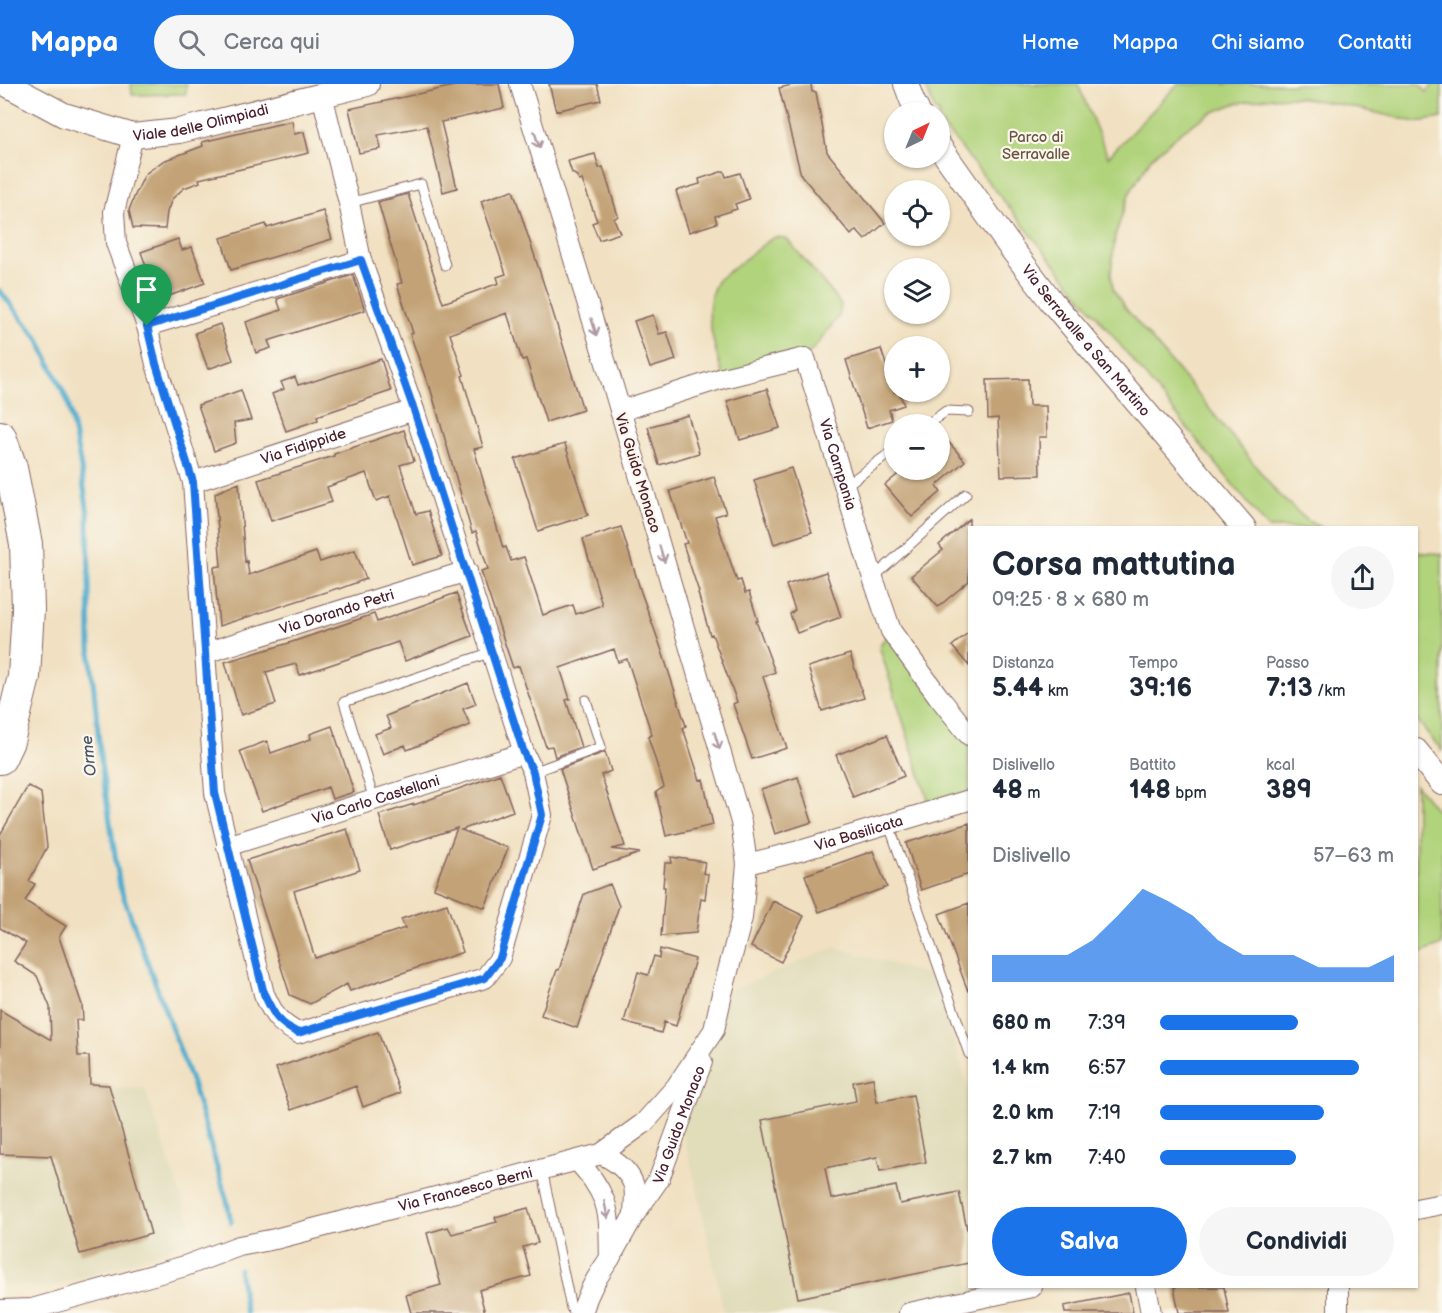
<!DOCTYPE html>
<html lang="it">
<meta charset="utf-8">
<style>
body{margin:0;font-family:"Balsamiq Sans",sans-serif;background:#f6f6f7;color:#1f2937;height:100vh;display:flex;flex-direction:column;font-size:22px;white-space:nowrap}
*{box-sizing:border-box;margin:0}
p{font-size:20px;color:#747a83}
.icon{flex:none;width:33px;height:33px;fill:none;stroke:currentColor;stroke-width:2;stroke-linecap:round;stroke-linejoin:round}
.map{position:relative;flex:1;overflow:hidden}
.panel{position:absolute;left:968px;top:442px;width:450px;height:762px;display:flex;flex-direction:column;background:#fff;border-radius:0px;box-shadow:0 2px 4px #0004}
.panel>*{flex:none}
.needle{width:39px;rotate:43deg}
.buttons{position:absolute;left:884px;top:18px;display:grid;gap:12px}
.buttons a{display:grid;place-items:center;width:66px;height:66px;border-radius:50%;background:#fff;box-shadow:0 2px 4px #0004;font-size:30px}
.pin{position:absolute;display:grid;place-items:center;width:51px;height:51px;color:#fff;margin:-62px -26px;border-radius:50% 50% 50% 0;rotate:-45deg;box-shadow:0 0 6px #0007}
.pin .icon{rotate:45deg}
.round{display:grid;place-items:center;flex:none;width:63px;height:63px;border-radius:32px;background:#f6f6f7}
.headline{display:flex;align-items:center;justify-content:space-between;height:102px;padding:0 24px}
h1{font-size:33px;font-weight:800;line-height:45px}
.metrics{display:grid;grid-template-columns:repeat(3,1fr);gap:9px;height:102px;padding:6px 24px}
.metrics div{display:grid;align-content:center}
.metrics b{font-size:26px;font-weight:800}
.metrics small{font-size:16px;font-weight:400}
.metrics p{font-size:16px}
.chart{height:168px;padding:12px 24px}
.chart p{display:flex;justify-content:space-between}
.chart svg{width:100%;height:108px;margin-top:6px;fill:#1a73e8;opacity:.7}
.button{display:flex;gap:12px;margin-top:auto;padding:12px 24px}
.button a{flex:1;height:69px;border-radius:36px;background:#1a73e8;color:#fff;font-size:24px;font-weight:800;line-height:69px;text-align:center}
.button a+a{background:#f6f6f7;color:#1f2937}
ul{padding:0 24px;list-style:none;font-size:20px}
li{display:grid;grid-template-columns:96px 72px 1fr;align-items:center;height:45px}
li i{height:15px;border-radius:8px;background:#1a73e8}
header{display:flex;align-items:center;gap:36px;box-sizing:border-box;height:84px;padding:0 30px;background:#1a73e8;color:#fff}
header strong{font-size:28px}
nav{display:flex;gap:33px;margin-inline-start:auto;font-size:21px}
.search{width:420px;height:54px;background:#f6f6f7;display:flex;align-items:center;gap:15px;box-sizing:border-box;padding:0 21px;border-radius:33px;color:#747a83;font-size:22px}
.map>svg:first-child{display:block}
.built{fill:#e1dcba}
.green{fill:#b1d37b;stroke:#7e7953;stroke-width:1.5}
.lines{fill:none;stroke-linecap:round;stroke-linejoin:round}
.stream{stroke:#4eaccd;stroke-width:5}
.building{fill:#c2a276}
.service-casing{stroke:#846360;stroke-width:11}
.minor-casing{stroke:#846360;stroke-width:22}
.tertiary-casing{stroke:#846360;stroke-width:26}
.primary-casing{stroke:#846360;stroke-width:34}
.service{stroke:#fff;stroke-width:9}
.minor{stroke:#fff;stroke-width:20}
.tertiary{stroke:#fff;stroke-width:24}
.primary{stroke:#fff;stroke-width:32}
.oneway{stroke:#ae9aa0}
.route-casing{stroke:#fff;stroke-width:12}
.route{stroke:#1a73e8;stroke-width:8}
.labels{text-anchor:middle;stroke-width:4.5;stroke-linejoin:round;paint-order:stroke}
.street-label{font-size:15px;fill:#4a1f2b;stroke:#fbf7ec}
.park-label{font-size:15px;fill:#695543;stroke:#fbf7ec}
.water-label{font-size:16px;font-style:italic;fill:#4c576c;stroke:#fbf7ec}
</style>
<header>
<strong>Mappa</strong>
<div class="search"><svg class="icon" aria-label="search" viewBox="0 0 24 24"><circle cx="10" cy="10" r="6"/><path d="M15 15l6 6"/></svg>Cerca qui</div>
<nav><a>Home</a><a>Mappa</a><a>Chi siamo</a><a>Contatti</a></nav>
</header>
<div class="map">
<svg width="1442" height="1229" viewBox="0 0 1442 1229">
<rect width="100%" height="100%" fill="#fbf7ec"/>
<filter id="ink" filterUnits="userSpaceOnUse"><feTurbulence type="fractalNoise" baseFrequency=".0167" numOctaves="2"/><feDisplacementMap in="SourceGraphic" scale="12" xChannelSelector="R" yChannelSelector="G"/><feConvolveMatrix kernelMatrix="1 2 1 2 8 2 1 2 1" color-interpolation-filters="sRGB"/></filter>
<filter id="wash" filterUnits="userSpaceOnUse"><feTurbulence type="fractalNoise" baseFrequency=".008" numOctaves="4" result="noise"/><feDisplacementMap in="SourceGraphic" scale="24" xChannelSelector="R" yChannelSelector="G"/><feGaussianBlur stdDeviation="1.35" result="paint"/><feColorMatrix in="noise" values="0 0 0 0 0 0 0 0 0 0 0 0 0 0 0 0 0 1.4 0 .05"/><feComposite in="paint" operator="in"/></filter>
<g filter="url(#wash)">
<rect width="100%" height="100%" fill="#f1e1c2"/>
<path class="built" d="M835 863 933 892 969 1006V1203H1032L909 1229H724L696 1100 680 1039 722 910Z
M0 997 145 1005 195 1154 118 1183 47 1204 0 1200Z"/>
<path class="green" d="M131 0H186V10L132 11Z
M924 0H1078L1108 73 1178 0H1418L1427 8 1434 0H1442V34L1416 38 1338 20 1296 13 1266 14 1234 20 1209 30 1182 47 1151 74 1129 110 1115 152 1111 189 1113 205 1126 225 1196 308 1278 410 1308 437 1322 444H1268L944 43 939 34V28H936Z
M779 153 787 155 828 204 841 221 839 232 819 258 805 274 723 294C716 263 699 225 718 196L772 154Z
M1416 468 1442 470V667L1416 635Z
M891 547 969 651V716L932 728 879 562Z
M1416 701 1442 733V861L1416 871Z"/>
<g class="lines">
<path class="stream" d="M0 207 39 256 68 318 80 378 88 430 90 564 101 679 120 803 193 1002 227 1117 231 1138
M239 1185 246 1229"/>
</g>
<g id="blocks">
<path class="building" d="M463 0H499L504 24 441 38 457 104 443 108 427 42 378 51 381 65 359 69 349 25Z
M549 0H597L601 16 556 27Z
M796 0H811L812 8H816L827 68 885 139 865 156 856 146 851 151 801 91 779 4Z
M292 37 294 50 304 48 309 69 199 95 200 98 184 104 172 115 167 128 165 145 133 144 129 126 135 111 145 90 163 77 203 62 202 58Z
M595 70 599 84 603 83 618 132 614 135 620 149 599 156 592 139 597 137 582 96 579 97 577 92 572 89 568 77Z
M724 87 726 93 740 89 749 115 735 120 737 125 715 132 717 139 689 148 676 107 700 100 699 95Z
M513 106 551 222 583 326 546 338 526 275 522 276 507 229 450 250 464 291 462 292 483 363 474 365 503 464 506 463 511 477 524 473 543 531 573 521 576 530 602 521 583 455 621 443 641 508 661 564 686 642 683 644 700 696 703 695 713 741 666 752 656 708 664 703 648 653 652 651 627 575 618 578 614 565 560 584 570 615 566 616 581 663 555 673 552 662 546 663 519 582 513 584 481 487 488 485 476 447 472 449 430 303 429 304 410 250 413 249 397 200 402 199 378 118 408 110 443 219 499 199 497 193 506 190 481 117Z
M323 127 332 155 231 186 221 154 266 140 267 144Z
M178 155 182 166 192 163 205 199 158 216 141 168Z
M353 191 365 226 268 257 271 264 256 269 246 238 281 226 277 215Z
M653 231 659 250 667 248 676 276 650 284 634 237Z
M220 240 233 276 208 285 195 249Z
M881 265 891 296 894 295V308H899L904 321 889 326 892 336 867 344 846 276Z
M381 275 391 307 317 332 318 336 286 347 272 310 284 305 281 298 295 293 298 301 305 299V300Z
M1028 295 1029 322H1046L1047 353H1039L1040 391 1001 392 998 334 988 335 987 296Z
M767 305 780 344 740 356 727 317Z
M241 306 251 336 234 339 236 359 214 367 198 321Z
M688 331 699 369 659 381 648 343Z
M404 346 414 377 400 381 416 430 428 427 442 472 412 481 390 412 376 417 366 389 327 403 332 418 271 437 258 396 334 372V370Z
M939 347 965 377 936 402 941 408 912 433 885 401 903 386H939Z
M565 360 588 431 538 447 515 375Z
M791 384 812 448 774 460 754 396Z
M714 393 726 429 715 432 737 497 741 496 745 509 749 508 758 537H756L775 588 763 593 787 664 752 675 733 620 737 618 712 550 710 551 698 509 699 508 683 460 687 459 670 407Z
M239 399 245 478 247 477 249 491 316 468 320 478 355 466 366 495 339 505 338 504 219 542 214 483 221 482 215 409Z
M969 435V497L938 523 911 492 943 466 939 461Z
M826 488 841 533 797 549 790 530 795 526 786 501Z
M456 509 472 552 405 577 398 558 300 591 296 580 266 588 276 620 241 631 225 578 289 559 374 530 377 538Z
M969 548V582L952 562Z
M850 570 864 614 822 627 808 583Z
M468 599 476 620 463 625 470 641 407 666 405 661 383 670 375 650 391 644 386 632Z
M332 642 354 708 332 715 328 703 262 727 240 667 267 657 271 669 311 655 310 650Z
M887 651 904 692 853 713 836 671Z
M605 668 611 687 601 691 625 762 611 765 640 769 593 785 560 685Z
M500 690 513 727 461 746 508 764 485 824 434 804 457 744 390 766 379 731 414 720V721Z
M798 693 812 738 775 750 761 705Z
M28 702 41 709 47 763 29 797 35 800 25 817 66 842 59 853 82 921 83 936H76L78 972H89L90 1000 109 1001 151 1150 80 1170 51 1072 0 1070V926L51 956 50 923 37 892 14 877 26 859 0 844V751Z
M969 739V790L921 806 906 759Z
M347 745 360 786 294 807 315 874 405 844 401 835 447 820 463 868 350 907 347 900 310 920 290 911 247 776Z
M873 767 887 803 819 828 805 791Z
M671 773 705 778 703 789 708 790 705 815 701 814 696 849 661 852 665 803H663L665 779H672Z
M610 800 619 822 577 944 541 931 557 886H559L584 810Z
M773 817 804 832 781 878 751 863Z
M969 819V907H968L939 830Z
M660 865 695 875 676 942 664 938 661 949 624 938 638 888 648 891 654 872 659 874Z
M378 948 400 1009 363 1023 356 1002 291 1026 276 984Z
M873 994 877 1018 913 1011 926 1078 880 1087 877 1073 825 1084 831 1115 896 1102 900 1120 959 1108 967 1145H969V1179L798 1214 762 1036 856 1017 853 998Z
M528 1124 538 1159 523 1163 531 1192 479 1206 485 1229H411L406 1211 441 1201 427 1149 448 1143 452 1150 497 1138 495 1133Z
M1174 1203H1224L1229 1229H1179Z
M1129 1209 1133 1229H1065L1064 1222Z"/>
</g>
</g>
<g filter="url(#ink)">
<use href="#blocks" fill-opacity="0" stroke="#846360" stroke-width="1.5"/>
<g class="lines">
<g class="service-casing">
<path id="service" d="M349 119 421 100 445 181
M928 340 946 327 969 328
M845 402 894 366
M873 494 966 410
M533 688 601 663 586 616
M374 716 344 618 492 568
M889 741 969 970
M542 1085 571 1224 575 1229"/>
</g>
<g class="minor-casing">
<g id="minor">
<path d="M133 52 114 128 116 159 147 242 156 280 193 398 215 709 264 910C274 931 277 938 298 949L485 894 500 874 542 731 533 688 524 669 414 326 361 176 349 119 322 11"/>
<path d="M147 242 361 176"/>
<path id="s1" d="M620 327 723 294 805 274 873 494 891 547 938 612 969 651"/>
<path id="s2" d="M193 398 414 326"/>
<path id="s3" d="M205 569 467 487"/>
<path id="s4" d="M227 762 524 669"/>
<path id="s5" d="M747 780 803 766 969 716"/>
<path d="M601 1070C616 1077 629 1086 634 1102 636 1111 634 1122 634 1131"/>
<path id="s6" d="M577 1076C588 1088 598 1101 604 1116 611 1134 609 1155 610 1174L634 1131 659 1095 702 978"/>
<path d="M1416 1125 1442 1120"/>
<path d="M1146 1203 1151 1229"/>
<path d="M1338 1203V1229"/>
<path id="s7" d="M0 1226 32 1225 185 1182 239 1162 275 1155 601 1070 644 1039 676 1003 714 946 722 910 742 834 747 780 741 738 613 302 520 0"/>
<path d="M582 1229C588 1207 597 1193 610 1174"/>
<path d="M909 1229 1032 1203"/>
</g>
</g>
<g class="tertiary-casing">
<g id="tertiary">
<path id="s8" d="M6 0 64 31 133 52 179 47 367 0"/>
<path d="M906 0 912 16 918 28"/>
<path id="s9" d="M939 62 1011 164 1052 218 1244 444"/>
<path d="M1416 667 1442 699"/>
</g>
</g>
<g class="primary-casing">
<path id="primary" d="M0 353 11 384 26 460 28 525 24 593 8 657 0 674"/>
</g>
<use href="#service" class="service"/>
<use href="#minor" class="minor"/>
<use href="#tertiary" class="tertiary"/>
<use href="#primary" class="primary"/>
</g>
<defs><path id="oneway-shaft" d="M-6 0H5M1.5-3L5.5 0L1.5 3" fill="none" stroke-width="1.6" stroke-linecap="round" stroke-linejoin="round" transform="scale(1.5)"/></defs>
<g class="oneway">
<use href="#oneway-shaft" transform="translate(537 56) rotate(73)"/>
<use href="#oneway-shaft" transform="translate(594 243) rotate(73)"/>
<use href="#oneway-shaft" transform="translate(662 470) rotate(73)"/>
<use href="#oneway-shaft" transform="translate(717 657) rotate(73)"/>
<use href="#oneway-shaft" transform="translate(606 1126) rotate(79)"/>
</g>
</g>
<g class="lines" filter="url(#ink)">
<g class="route-casing">
<path id="route" d="M361 176 414 326 524 669 533 688 542 731 500 874 485 894 298 949C277 938 274 931 264 910L215 709 193 398 156 280 147 242Z"/>
</g>
<use href="#route" class="route"/>
</g>
<g class="labels">
<g class="street-label">
<text dy="5" stroke="none"><textPath href="#s8" startOffset="207">Viale delle Olimpiadi</textPath></text>
<text dy="5" stroke="none"><textPath href="#s9" startOffset="244">Via Serravalle a San Martino</textPath></text>
<text dy="5" stroke="none"><textPath href="#s2" startOffset="116">Via Fidippide</textPath></text>
<text dy="5" stroke="none"><textPath href="#s1" startOffset="304">Via Campania</textPath></text>
<text transform="translate(638 389) rotate(73)" y="5">Via Guido Monaco</text>
<text dy="5" stroke="none"><textPath href="#s3" startOffset="138">Via Dorando Petri</textPath></text>
<text dy="5" stroke="none"><textPath href="#s4" startOffset="156">Via Carlo Castellani</textPath></text>
<text dy="5" stroke="none"><textPath href="#s5" startOffset="116">Via Basilicata</textPath></text>
<text dy="5" stroke="none"><textPath href="#s6" startOffset="258">Via Guido Monaco</textPath></text>
<text dy="5" stroke="none"><textPath href="#s7" startOffset="482">Via Francesco Berni</textPath></text>
</g>
<g class="park-label">
<text x="1036" y="58">Parco di<tspan x="1036" dy="17">Serravalle</tspan></text>
</g>
<g class="water-label">
<text transform="translate(88 672) rotate(-96)" y="6">Orme</text>
</g>
</g>
</svg>
<div class="buttons">
<a><svg class="needle" viewBox="-14 -14 28 28"><path d="M0-13l5 13h-10z" fill="#e53935"/><path d="M0 13l5-13h-10z" fill="#747a83"/></svg></a>
<a><svg class="icon" aria-label="locate" viewBox="0 0 24 24"><circle cx="12" cy="12" r="6"/><path d="M12 2v4M12 18v4M2 12h4M18 12h4"/></svg></a>
<a><svg class="icon" aria-label="layers" viewBox="0 0 24 24"><path d="M12 4l9 5-9 5-9-5zM3 14l9 5 9-5"/></svg></a>
<a>+</a>
<a>−</a>
</div>
<div class="pin" style="left:147px;top:242px;background:#1e9e55"><svg class="icon" aria-label="arrive" viewBox="0 0 24 24"><path d="M6 21V4h12l-3 4 3 4H6"/></svg></div>
<section class="panel">
<div class="headline"><div><h1>Corsa mattutina</h1><p>09:25 · 8 × 680 m</p></div><a class="round"><svg class="icon" aria-label="share" viewBox="0 0 24 24"><path d="M12 15V3M7 8l5-5 5 5M5 13v7h14v-7"/></svg></a></div>
<div class="metrics">
<div><p>Distanza</p><b>5.44<small> km</small></b></div>
<div><p>Tempo</p><b>39:16</b></div>
<div><p>Passo</p><b>7:13<small> /km</small></b></div>
</div>
<div class="metrics">
<div><p>Dislivello</p><b>48<small> m</small></b></div>
<div><p>Battito</p><b>148<small> bpm</small></b></div>
<div><p>kcal</p><b>389</b></div>
</div>
<div class="chart"><p><span>Dislivello</span>57–63 m</p>
<svg viewBox="0 0 160 44" preserveAspectRatio="none"><path d="M0 44V33L10 33L20 33L30 33L40 27L50 17L60 6L70 11L80 17L90 27L100 33L110 33L120 33L130 38L140 38L150 38L160 33V44z"/></svg>
</div>
<ul>
<li><b>680 m</b>7:39<i style="width:59%"></i></li>
<li><b>1.4 km</b>6:57<i style="width:85%"></i></li>
<li><b>2.0 km</b>7:19<i style="width:70%"></i></li>
<li><b>2.7 km</b>7:40<i style="width:58%"></i></li>
</ul>
<div class="button"><a>Salva</a><a>Condividi</a></div>
</section>
</div>
